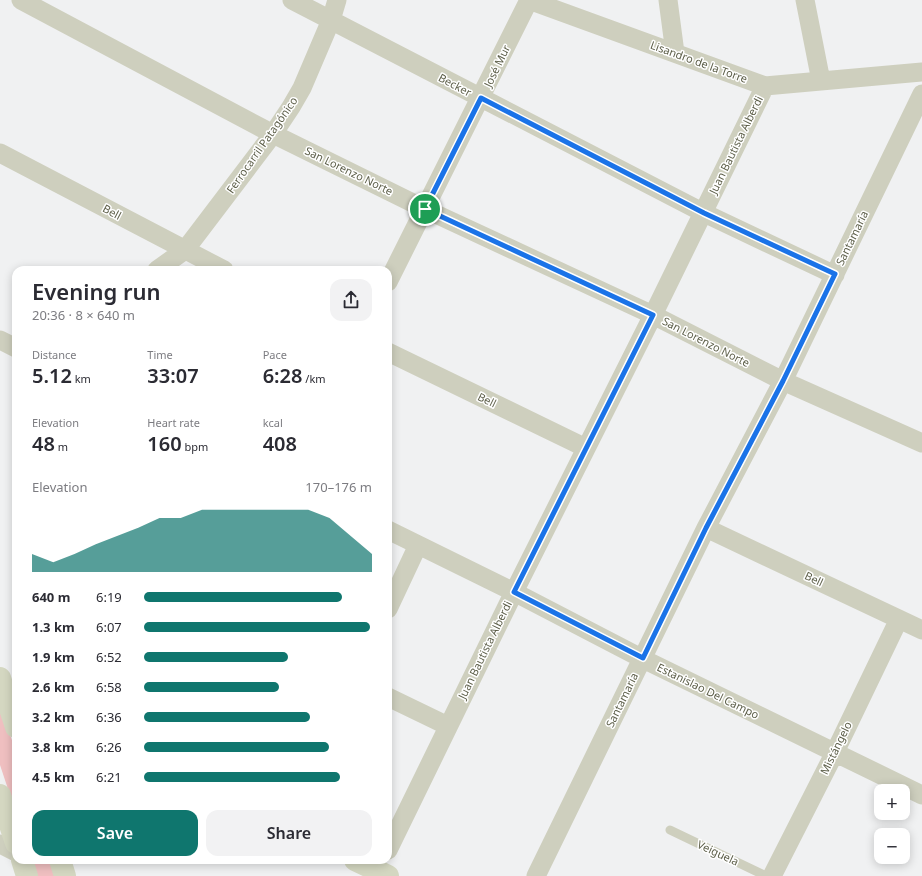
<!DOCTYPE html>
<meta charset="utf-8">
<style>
body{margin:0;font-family:"Noto Sans",sans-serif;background:#f2f2f3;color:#2b2b33;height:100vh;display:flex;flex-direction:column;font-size:15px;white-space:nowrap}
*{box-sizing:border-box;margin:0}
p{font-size:13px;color:#7c7c81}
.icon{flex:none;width:22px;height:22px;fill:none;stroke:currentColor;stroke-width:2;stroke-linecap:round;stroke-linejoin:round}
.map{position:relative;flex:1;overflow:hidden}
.drawer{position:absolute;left:12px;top:266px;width:380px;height:598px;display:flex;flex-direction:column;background:#fff;border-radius:12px;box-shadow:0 2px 10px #0003}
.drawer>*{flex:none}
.controls{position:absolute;left:874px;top:784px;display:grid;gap:8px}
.controls a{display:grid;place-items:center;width:36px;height:36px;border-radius:8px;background:#fff;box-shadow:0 2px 10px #0003;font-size:20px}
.pin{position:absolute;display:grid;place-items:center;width:34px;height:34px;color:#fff;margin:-17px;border:2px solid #fff;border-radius:50%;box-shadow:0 1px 4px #0007}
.round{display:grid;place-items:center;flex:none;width:42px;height:42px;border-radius:12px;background:#f2f2f3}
.headline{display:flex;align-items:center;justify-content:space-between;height:68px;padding:0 20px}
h1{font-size:22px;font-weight:600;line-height:30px}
.figures{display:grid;grid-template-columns:repeat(3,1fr);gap:6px;height:68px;padding:4px 20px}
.figures div{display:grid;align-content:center}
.figures b{font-size:20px;font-weight:600}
.figures small{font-size:11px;font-weight:400}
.figures p{font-size:11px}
.chart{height:112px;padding:8px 20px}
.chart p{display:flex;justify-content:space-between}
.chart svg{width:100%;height:72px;margin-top:4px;fill:#0f766e;opacity:.7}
.primary-button{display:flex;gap:8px;margin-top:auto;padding:8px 20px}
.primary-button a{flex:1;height:46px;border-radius:12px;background:#0f766e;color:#fff;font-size:16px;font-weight:600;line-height:46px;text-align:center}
.primary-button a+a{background:#f2f2f3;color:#2b2b33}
ul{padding:0 20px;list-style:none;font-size:13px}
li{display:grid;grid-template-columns:64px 48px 1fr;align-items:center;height:30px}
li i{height:10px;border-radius:5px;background:#0f766e}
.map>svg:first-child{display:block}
.green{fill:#efbfc0}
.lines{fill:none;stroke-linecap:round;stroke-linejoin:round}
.lane{stroke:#cecfbe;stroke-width:9}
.street{stroke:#cecfbe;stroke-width:19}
.secondary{stroke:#d4d7c1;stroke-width:22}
.route-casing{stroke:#fff;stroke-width:8}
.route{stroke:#1a73e8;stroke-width:5}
.labels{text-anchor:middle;stroke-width:3;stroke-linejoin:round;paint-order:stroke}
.street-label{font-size:11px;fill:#5c5e48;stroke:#fff}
</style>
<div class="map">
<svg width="922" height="876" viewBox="0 0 922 876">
<rect width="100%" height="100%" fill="#f0f1f2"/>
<path class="green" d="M0 711 3 714 16 752V813L0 765Z
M32 860H52L57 876H37Z"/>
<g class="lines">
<path class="lane" d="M670 830 766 876"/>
<path class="street" d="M21 0 273 134 425 209 653 315 783 381 922 443
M292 0 704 213 835 275
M529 0 765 86 922 72
M668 0 675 53
M805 0 821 81
M0 153 224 270
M157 270 185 250 273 134 291 107 302 88 331 20 337 0
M388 282 529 0
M0 340 16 348
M388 352 586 448
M706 528 922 630
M388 530 514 592 643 659 922 795
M388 609 418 545
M388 697 448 726
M0 844 16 852
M388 850 514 592 653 315 765 86
M536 876 706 528 783 381 922 94
M772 876 835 752 899 619"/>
<path class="secondary" d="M0 678 16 727
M0 795 16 843
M22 860 27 876
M60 860 65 876
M355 860 388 876"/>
</g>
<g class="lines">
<g class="route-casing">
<path id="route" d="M481 98 704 213 835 274 783 381 706 528 643 658 514 592 653 315 425 209Z"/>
</g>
<use href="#route" class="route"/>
</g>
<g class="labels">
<g class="street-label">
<text transform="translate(699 62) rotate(20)" y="4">Lisandro de la Torre</text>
<text transform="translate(497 66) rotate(-64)" y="4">José Mur</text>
<text transform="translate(455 85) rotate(28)" y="4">Becker</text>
<text transform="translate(262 145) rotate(-55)" y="4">Ferrocarril Patagónico</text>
<text transform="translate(736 145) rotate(-64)" y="4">Juan Bautista Alberdi</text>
<text transform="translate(349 171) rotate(26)" y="4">San Lorenzo Norte</text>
<text transform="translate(112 212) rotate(28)" y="4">Bell</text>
<text transform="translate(852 238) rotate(-64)" y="4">Santamaría</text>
<text transform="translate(706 342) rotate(27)" y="4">San Lorenzo Norte</text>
<text transform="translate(487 400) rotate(26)" y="4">Bell</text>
<text transform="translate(814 579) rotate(25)" y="4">Bell</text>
<text transform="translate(485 650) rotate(-64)" y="4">Juan Bautista Alberdi</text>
<text transform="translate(708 691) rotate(26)" y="4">Estanislao Del Campo</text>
<text transform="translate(622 700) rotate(-64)" y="4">Santamaría</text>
<text transform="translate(836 748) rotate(-64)" y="4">Mistángelo</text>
<text transform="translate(718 853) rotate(25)" y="4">Veiguela</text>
</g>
</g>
</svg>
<div class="controls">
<a>+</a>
<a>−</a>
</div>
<div class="pin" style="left:425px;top:209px;background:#1e9e55"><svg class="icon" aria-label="arrive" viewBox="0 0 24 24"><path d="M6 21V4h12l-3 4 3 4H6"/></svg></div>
<section class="drawer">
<div class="headline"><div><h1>Evening run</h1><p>20:36 · 8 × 640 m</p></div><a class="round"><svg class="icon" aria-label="share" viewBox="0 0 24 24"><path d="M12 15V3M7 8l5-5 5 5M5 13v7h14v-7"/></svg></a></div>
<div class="figures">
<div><p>Distance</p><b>5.12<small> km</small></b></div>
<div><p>Time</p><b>33:07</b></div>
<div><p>Pace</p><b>6:28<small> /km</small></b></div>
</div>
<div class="figures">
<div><p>Elevation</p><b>48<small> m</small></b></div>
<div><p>Heart rate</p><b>160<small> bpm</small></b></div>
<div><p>kcal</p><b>408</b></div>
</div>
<div class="chart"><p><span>Elevation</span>170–176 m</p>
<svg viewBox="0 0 160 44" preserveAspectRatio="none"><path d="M0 44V33L10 38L20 33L30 27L40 22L50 17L60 11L70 11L80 6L90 6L100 6L110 6L120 6L130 6L140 11L150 22L160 33V44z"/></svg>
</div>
<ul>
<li><b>640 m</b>6:19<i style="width:87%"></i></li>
<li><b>1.3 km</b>6:07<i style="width:99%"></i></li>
<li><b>1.9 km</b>6:52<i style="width:63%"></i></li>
<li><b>2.6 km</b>6:58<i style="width:59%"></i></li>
<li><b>3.2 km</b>6:36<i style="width:73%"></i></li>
<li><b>3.8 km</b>6:26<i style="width:81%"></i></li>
<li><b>4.5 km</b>6:21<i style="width:86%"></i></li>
</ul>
<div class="primary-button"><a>Save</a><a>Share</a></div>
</section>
</div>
